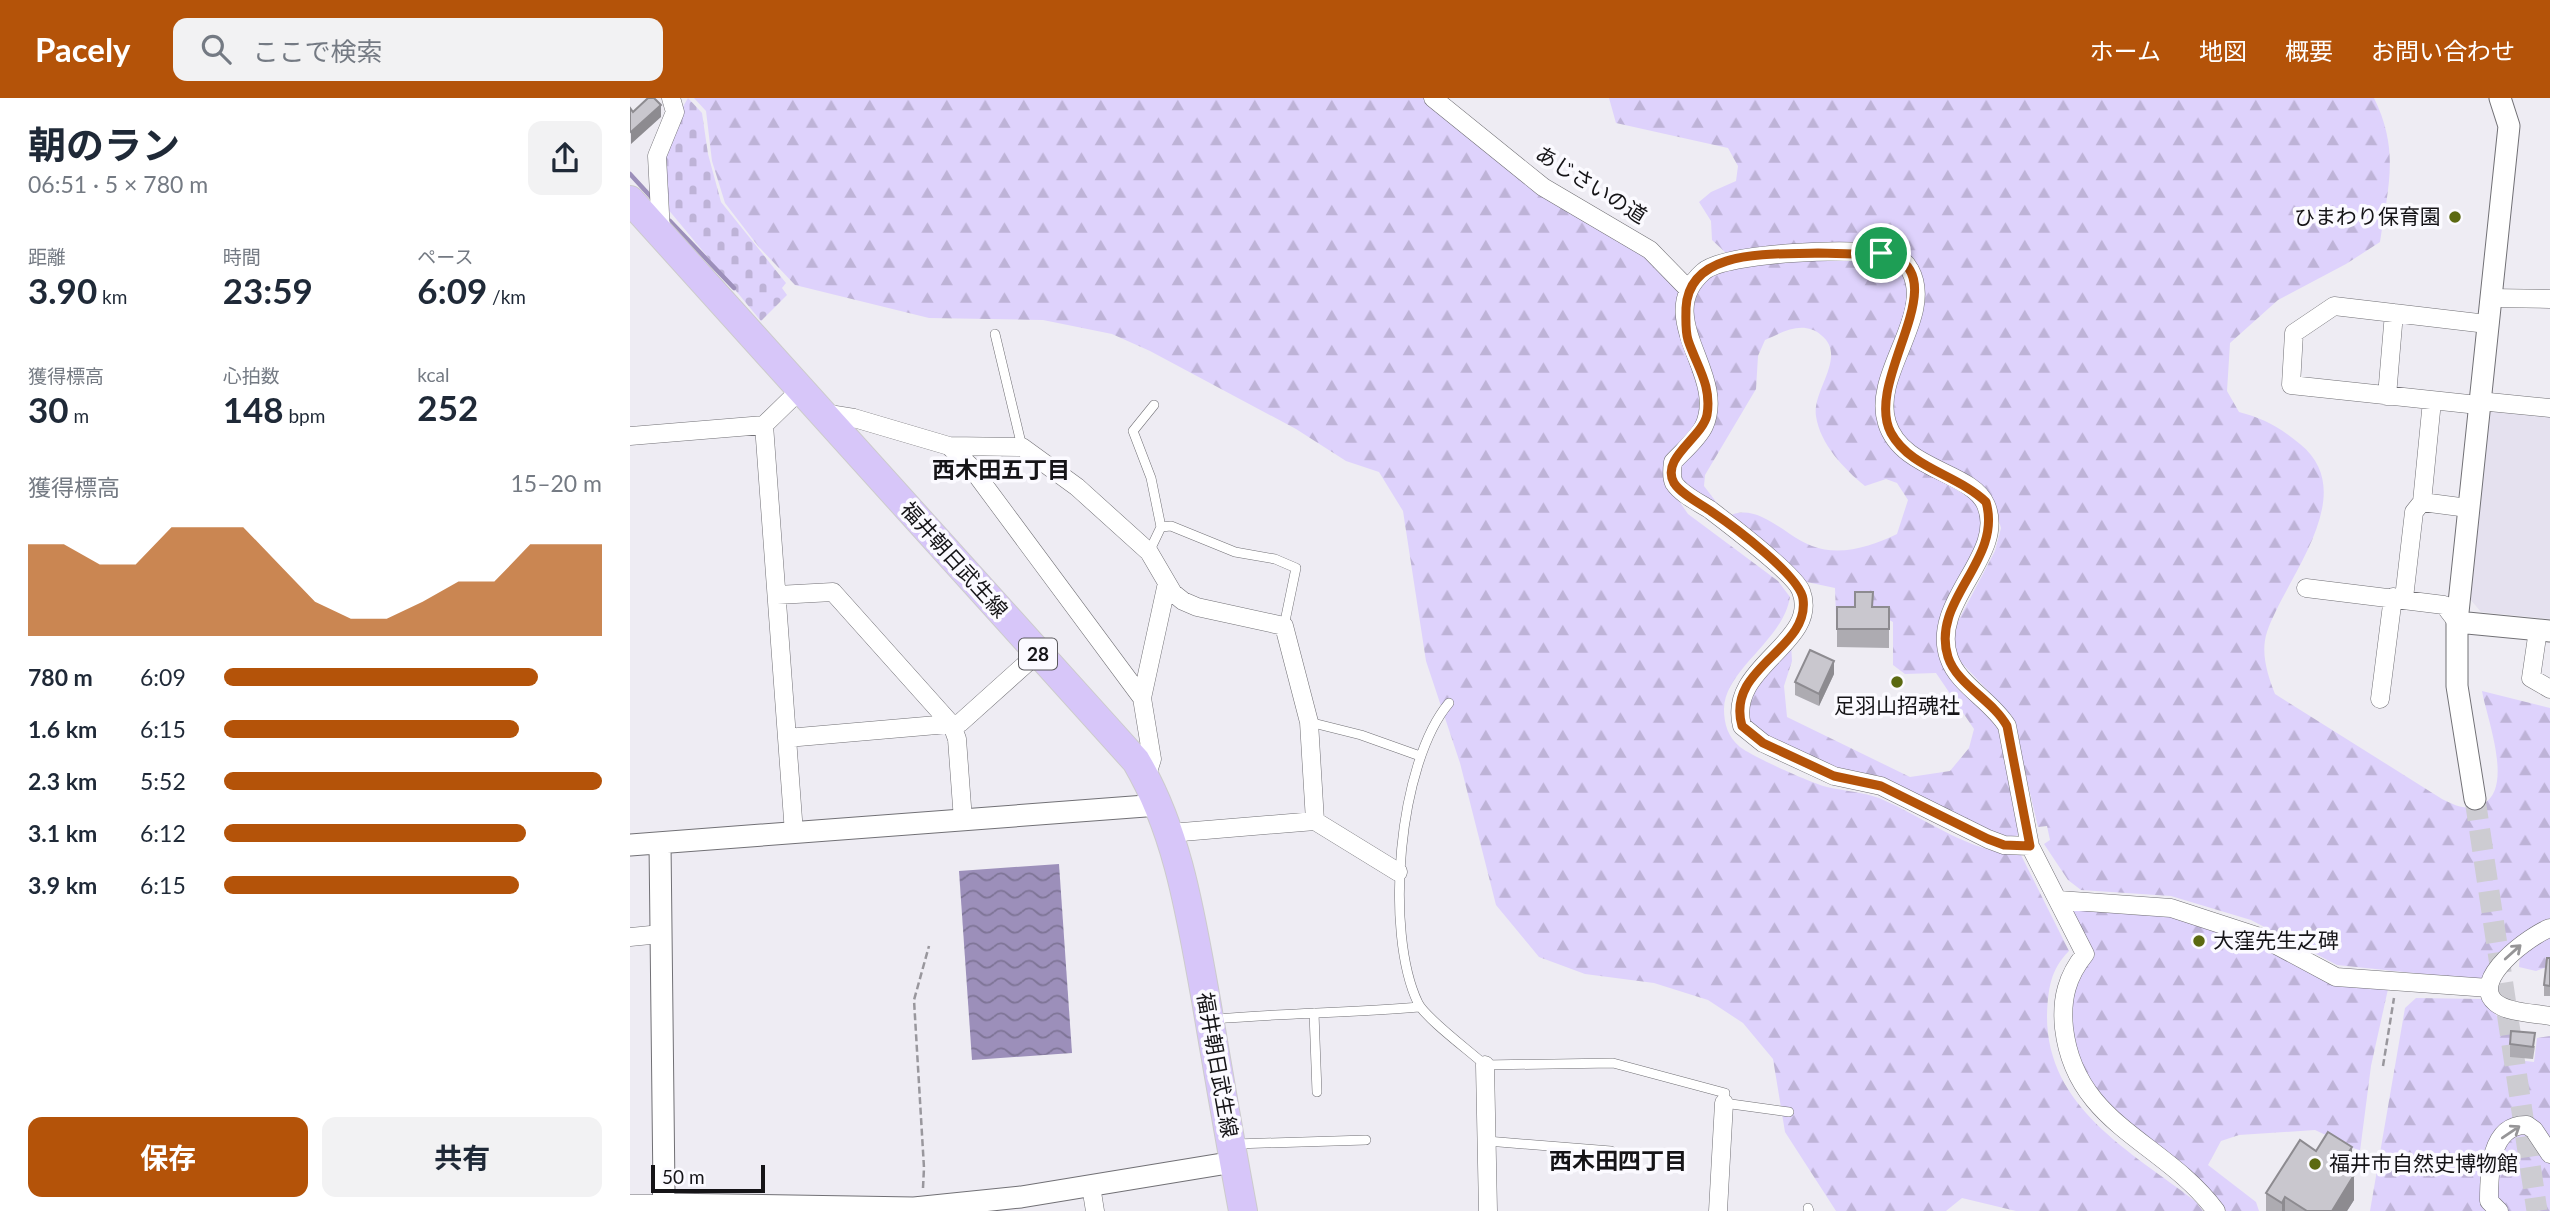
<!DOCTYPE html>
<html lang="ja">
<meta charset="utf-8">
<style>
body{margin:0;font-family:Lato,"Noto Sans JP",sans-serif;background:#f2f2f3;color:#1f2937;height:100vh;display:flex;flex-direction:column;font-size:26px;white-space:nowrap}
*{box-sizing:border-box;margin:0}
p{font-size:23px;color:#747a83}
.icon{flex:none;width:38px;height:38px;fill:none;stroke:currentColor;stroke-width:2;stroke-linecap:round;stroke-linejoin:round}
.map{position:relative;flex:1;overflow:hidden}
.side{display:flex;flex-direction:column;background:#fff;width:630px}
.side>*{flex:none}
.scale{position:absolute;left:21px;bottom:18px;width:114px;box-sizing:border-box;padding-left:7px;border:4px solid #151417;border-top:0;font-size:19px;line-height:24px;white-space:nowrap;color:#151417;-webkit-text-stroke:5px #fbfaff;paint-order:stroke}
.pin{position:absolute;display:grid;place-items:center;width:60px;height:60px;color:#fff;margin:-30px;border:4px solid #fff;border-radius:50%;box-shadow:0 2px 7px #0007}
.round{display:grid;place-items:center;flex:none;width:74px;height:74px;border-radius:14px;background:#f2f2f3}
.summary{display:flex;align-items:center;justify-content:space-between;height:119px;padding:0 28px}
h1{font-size:38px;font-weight:700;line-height:52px}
.stats{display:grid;grid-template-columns:repeat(3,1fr);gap:10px;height:119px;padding:7px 28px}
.stats div{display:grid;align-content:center}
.stats b{font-size:35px;font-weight:700}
.stats small{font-size:19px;font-weight:400}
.stats p{font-size:19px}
.chart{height:196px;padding:14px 28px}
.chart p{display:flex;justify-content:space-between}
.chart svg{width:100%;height:126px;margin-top:7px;fill:#b45309;opacity:.7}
.button{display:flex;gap:14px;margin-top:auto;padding:14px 28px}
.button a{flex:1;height:80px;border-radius:14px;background:#b45309;color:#fff;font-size:28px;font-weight:700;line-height:80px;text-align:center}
.button a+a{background:#f2f2f3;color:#1f2937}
ul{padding:0 28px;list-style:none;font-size:23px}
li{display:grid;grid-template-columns:112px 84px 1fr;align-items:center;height:52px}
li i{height:18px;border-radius:9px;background:#b45309}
header{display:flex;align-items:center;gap:42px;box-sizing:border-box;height:98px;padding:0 35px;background:#b45309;color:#fff}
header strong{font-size:33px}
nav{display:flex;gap:38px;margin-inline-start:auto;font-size:24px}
.search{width:490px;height:63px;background:#f2f2f3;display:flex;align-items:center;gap:18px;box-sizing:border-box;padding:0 24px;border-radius:14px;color:#747a83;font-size:26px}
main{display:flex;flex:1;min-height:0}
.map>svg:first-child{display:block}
.built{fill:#e5e1ef}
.forest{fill:url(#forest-firs)}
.cemetery{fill:url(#cemetery-stones)}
.water{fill:url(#water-waves)}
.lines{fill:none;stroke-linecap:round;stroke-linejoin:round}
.stream{stroke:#9c8fba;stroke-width:4.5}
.tertiary-tunnel{stroke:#cdccd2;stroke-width:21;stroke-dasharray:21 10;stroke-linecap:butt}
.service-casing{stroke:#717075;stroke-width:10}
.minor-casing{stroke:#717075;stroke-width:19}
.tertiary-casing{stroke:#717075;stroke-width:23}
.primary-casing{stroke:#cccbcc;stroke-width:30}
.path{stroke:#99979d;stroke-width:2.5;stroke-dasharray:7 3.5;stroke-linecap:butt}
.service{stroke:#fff;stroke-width:9}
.minor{stroke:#fff;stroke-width:18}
.tertiary{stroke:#fff;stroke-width:21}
.primary{stroke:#d7c6f9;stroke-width:28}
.wall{fill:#adabb1}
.shaded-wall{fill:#8d8b90}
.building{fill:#c9c7ce;stroke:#8d8b90;stroke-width:2}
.oneway{stroke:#969597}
.route-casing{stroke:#fff;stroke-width:14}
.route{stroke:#b45309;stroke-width:9}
.poi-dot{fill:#5b6911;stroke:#fbfaff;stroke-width:2.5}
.labels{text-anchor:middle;stroke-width:7;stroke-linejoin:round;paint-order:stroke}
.shield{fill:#fbfaff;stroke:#5a595d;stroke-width:2}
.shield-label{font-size:19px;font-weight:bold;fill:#151417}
.street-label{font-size:21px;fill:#151417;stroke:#fbfaff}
.poi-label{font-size:21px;fill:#151417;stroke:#fbfaff;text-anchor:start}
.neighbourhood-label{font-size:23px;font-weight:bold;fill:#151417;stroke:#fbfaff}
</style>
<header>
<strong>Pacely</strong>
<div class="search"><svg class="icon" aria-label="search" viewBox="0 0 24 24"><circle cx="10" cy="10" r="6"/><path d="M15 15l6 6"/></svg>ここで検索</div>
<nav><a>ホーム</a><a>地図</a><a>概要</a><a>お問い合わせ</a></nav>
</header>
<main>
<section class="side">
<div class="summary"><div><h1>朝のラン</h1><p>06:51 · 5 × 780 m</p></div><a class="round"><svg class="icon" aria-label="share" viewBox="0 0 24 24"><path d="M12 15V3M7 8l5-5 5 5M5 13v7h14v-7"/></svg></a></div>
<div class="stats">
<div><p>距離</p><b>3.90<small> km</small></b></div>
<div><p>時間</p><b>23:59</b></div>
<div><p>ペース</p><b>6:09<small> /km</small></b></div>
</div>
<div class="stats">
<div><p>獲得標高</p><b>30<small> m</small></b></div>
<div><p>心拍数</p><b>148<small> bpm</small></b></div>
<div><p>kcal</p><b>252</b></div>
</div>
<div class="chart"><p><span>獲得標高</span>15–20 m</p>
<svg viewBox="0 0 160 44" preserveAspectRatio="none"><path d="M0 44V12L10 12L20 19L30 19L40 6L50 6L60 6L70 19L80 32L90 38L100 38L110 32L120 25L130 25L140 12L150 12L160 12V44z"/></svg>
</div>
<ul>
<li><b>780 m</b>6:09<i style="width:83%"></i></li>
<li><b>1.6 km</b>6:15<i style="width:78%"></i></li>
<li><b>2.3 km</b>5:52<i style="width:100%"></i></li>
<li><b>3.1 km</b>6:12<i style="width:80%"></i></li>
<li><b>3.9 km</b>6:15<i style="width:78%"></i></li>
</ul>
<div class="button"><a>保存</a><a>共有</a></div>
</section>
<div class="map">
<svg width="1920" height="1113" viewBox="0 0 1920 1113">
<defs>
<pattern id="forest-firs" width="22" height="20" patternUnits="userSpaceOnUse" patternTransform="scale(1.75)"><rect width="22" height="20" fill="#ded2fc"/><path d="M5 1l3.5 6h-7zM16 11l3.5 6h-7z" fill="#beb3d7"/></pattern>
<pattern id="cemetery-stones" width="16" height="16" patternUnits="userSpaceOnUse" patternTransform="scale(1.75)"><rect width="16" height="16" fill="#ded2fc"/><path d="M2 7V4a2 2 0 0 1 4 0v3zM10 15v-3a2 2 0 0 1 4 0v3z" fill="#beb3d7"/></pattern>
<pattern id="water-waves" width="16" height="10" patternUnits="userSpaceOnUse" patternTransform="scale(1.75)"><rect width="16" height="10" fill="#9c8fba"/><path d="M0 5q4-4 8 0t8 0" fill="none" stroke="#7e7496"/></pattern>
</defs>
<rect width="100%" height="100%" fill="#eeecf3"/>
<path class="built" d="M1863 312 1920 317V521L1851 514 1840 501 1858 315Z"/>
<path class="forest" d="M64 0H794L909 97 1002 145 1054 191 1073 280V311L1040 390 1058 416 1148 483 1160 499C1153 543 1095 571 1094 611 1094 626 1098 639 1110 649 1123 659 1181 685 1197 689 1215 693 1232 694 1249 700 1296 720 1339 755 1391 757L1439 853C1420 872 1418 892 1417 917 1416 1009 1500 1053 1565 1103L1573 1113H1386L1332 1100 1316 1113H1206L1155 1034 1143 961 1113 925 1078 902 1024 885 955 876 909 859 866 807 830 665 796 563 773 413 749 374 716 363 666 331 520 253 482 236 413 222 299 220 165 187 128 148 95 105 82 63 76 13Z
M979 0H1744C1770 53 1758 89 1750 144L1716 166 1648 202 1600 245 1597 293 1609 314C1633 320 1651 330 1670 346 1732 396 1655 480 1637 534 1630 555 1638 578 1645 596L1812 701C1826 708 1839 714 1853 706 1884 690 1857 621 1852 593L1920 610V820C1888 836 1870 852 1851 882L1707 867 1621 822 1541 798 1451 792 1438 782 1414 746 1420 742 1417 728 1408 729 1382 618 1327 560 1323 533 1365 453 1371 430 1364 407 1281 351 1259 313 1272 255 1282 167 1188 152 1096 155 1082 142 1081 123 1069 104 1081 94 1106 83 1108 68 1098 50 986 25Z
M1149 161 1251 162 1268 166 1278 182V215L1250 288 1274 360 1348 405C1367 449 1312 493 1309 536L1371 633 1393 736 1376 740 1205 673 1119 631 1118 595 1161 546 1162 563 1154 588 1157 619 1280 679 1320 673 1339 650 1344 631 1306 575 1275 576 1263 567V524L1252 518 1243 508 1221 510 1216 523 1206 519 1205 490 1172 483 1097 419C1127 402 1156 439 1182 448 1210 459 1242 448 1267 436L1278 402 1267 385 1256 381 1235 388C1214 371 1190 346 1186 318 1182 292 1218 258 1191 237 1173 222 1153 234 1135 242L1128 258 1126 291 1075 377 1074 388 1093 413 1048 381 1051 361 1075 337C1071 307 1049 195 1075 178 1086 171 1134 165 1149 161Z
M1440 809 1537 818 1632 849 1705 888 1758 891 1741 968 1730 1053 1685 1032 1609 1037 1591 1043 1578 1067 1626 1104 1629 1113H1596C1546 1051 1434 1005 1440 914 1442 891 1450 873 1465 857Z
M1920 834V868L1906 873 1889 869 1890 857Z
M1786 900 1852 901 1881 934 1879 961 1904 964 1907 940 1920 938V1113H1740L1775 910Z"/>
<path class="cemetery" d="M58 0 72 15 78 56 91 104 156 185 152 190 157 197 131 223 37 110 31 61 47 19Z"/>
<path class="water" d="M429 766 442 955 342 962 329 773Z"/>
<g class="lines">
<path class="stream" d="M0 76 22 100
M40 123 104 190"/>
<path class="tertiary-tunnel" d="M1845 701 1907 1113"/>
<g class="service-casing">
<path id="service" d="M365 236 392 349
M524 307 503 333 521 380 531 429
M519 454 531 429 541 428 605 454 645 461 666 470 654 528
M819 605C768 665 754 834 788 905 795 920 841 954 855 967L983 965 1095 995 1094 1005 1159 1014
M679 624 731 637 790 658
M684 915 687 994
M585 921C653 915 721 915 789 909
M857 1043 981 1053
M605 1046 736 1042
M1178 1110 1179 1113"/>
</g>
<g class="minor-casing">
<path id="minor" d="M803 0 913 89 1020 152 1058 191
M31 135 27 58 45 14 41 0
M1860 200 1920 201
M1757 298 1764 215
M1849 303 1920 310
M1848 307 1661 287 1664 235 1704 208 1857 226
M193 315 224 320 319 348 340 368 512 600 522 661 516 680
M0 338 134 327
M319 348 392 349 447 389 519 454 543 495 553 503 567 509 654 528 679 624 685 723
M1792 404 1838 410
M1676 490 1814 507 1827 524
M147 497 203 494 322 627 327 641 333 722
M1774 500 1784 414 1792 404 1802 303
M1908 532 1901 580 1920 591
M512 600 537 485
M1750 601 1763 499
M157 640 330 625 408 555
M164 735 134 327 169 293
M540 735 685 723 768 774
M1400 748 1374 747 1358 741 1251 688 1204 678 1133 645 1112 628C1096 568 1191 545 1171 493 1165 476 1096 424 1079 411 1068 404 1051 396 1044 385 1041 379 1042 371 1043 364 1053 353 1068 341 1074 328 1098 276 1021 220 1073 174 1095 154 1229 149 1260 157 1269 159 1276 164 1280 172 1305 218 1241 276 1257 325 1272 373 1342 373 1356 407 1377 457 1299 504 1319 560 1328 587 1362 603 1377 628L1400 748 1455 856C1437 878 1431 901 1434 930 1445 1027 1534 1043 1586 1113
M1429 802 1541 810 1633 840 1706 879 1859 890
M1920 830C1901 837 1838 882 1866 905 1878 915 1905 915 1920 918
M0 839 31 836
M855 967 858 1113
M461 1088 465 1113
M0 1106H32
M1088 1113 1094 1005
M1869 1113 1859 1103C1859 1077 1859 1026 1897 1027L1904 1032 1920 1056"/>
</g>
<g class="tertiary-casing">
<path id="tertiary" d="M1827 524 1920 533
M1845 701 1827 588V524L1879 28 1870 0
M30 745 34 1093 31 1113
M0 747 529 707
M32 1106 284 1110 391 1099 604 1064"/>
</g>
<g class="primary-casing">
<path id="primary" d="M0 102 506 663C549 736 561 820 576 902 588 973 600 1043 613 1113"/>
</g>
<path class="path" d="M1753 968 1764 900
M293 1090 294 1070 284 902 299 848"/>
<use href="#service" class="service"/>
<use href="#minor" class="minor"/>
<use href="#tertiary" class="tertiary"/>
<use href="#primary" class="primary"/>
</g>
<path class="wall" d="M1207 509H1259V550L1207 549Z
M1204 576 1189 608 1165 597V584Z
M1920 860V898H1914V887Z
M1880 946 1905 948 1903 961 1880 959Z
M1686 1053 1722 1073 1721 1075 1724 1102 1717 1113H1636V1095Z"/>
<path class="shaded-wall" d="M31 7V19L1 46V34Z
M1204 563V576L1189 608V596Z
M1722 1049V1073L1710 1093V1068Z
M1724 1077V1102L1717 1113H1702Z
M1655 1099V1113H1652V1105Z"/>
<path class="building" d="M18 0H24L31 7 1 34 0 33V10L3 14Z
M1225 494H1243L1242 509H1259V531H1207V509H1225Z
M1180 552 1204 563 1189 596 1165 584Z
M1917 860H1920V888L1914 887Z
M1881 933 1905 935 1903 949 1880 946Z
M1698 1034 1722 1049 1710 1068 1724 1077 1702 1113H1677L1655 1099 1652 1105 1636 1095 1670 1042 1686 1053Z"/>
<defs><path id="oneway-shaft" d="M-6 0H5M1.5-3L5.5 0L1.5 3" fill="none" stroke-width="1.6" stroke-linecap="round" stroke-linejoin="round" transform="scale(1.75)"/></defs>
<g class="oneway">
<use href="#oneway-shaft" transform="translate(1883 854) rotate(-42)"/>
<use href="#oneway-shaft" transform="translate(1881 1034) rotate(-34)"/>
</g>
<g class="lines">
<g class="route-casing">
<path id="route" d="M1188 155 1261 157C1326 182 1233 283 1261 335 1280 370 1328 377 1356 404 1373 463 1300 502 1318 559 1327 587 1363 602 1377 628L1400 748 1374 747 1358 741 1251 688 1204 678 1133 645 1112 628C1095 569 1180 552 1173 501 1170 478 1103 428 1082 414 1071 406 1052 397 1044 385 1030 360 1072 340 1077 317 1082 287 1067 269 1058 242 1055 232 1056 220 1056 210 1059 149 1144 157 1188 155Z"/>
</g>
<use href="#route" class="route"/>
</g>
<g class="poi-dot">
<circle cx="1825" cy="119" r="7"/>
<circle cx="1267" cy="584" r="7"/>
<circle cx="1569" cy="843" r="7"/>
<circle cx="1685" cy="1066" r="7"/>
</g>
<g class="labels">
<rect class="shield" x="389" y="540.5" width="38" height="31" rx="5"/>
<g class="shield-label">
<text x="408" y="563">28</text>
</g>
<g class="street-label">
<text transform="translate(961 87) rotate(32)" y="7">あじさいの道</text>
<text transform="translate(324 462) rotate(48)" y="7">福井朝日武生線</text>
<text transform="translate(587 967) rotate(80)" y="7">福井朝日武生線</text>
</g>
<g class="poi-label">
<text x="1811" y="126" text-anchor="end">ひまわり保育園</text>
<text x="1267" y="615" text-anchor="middle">足羽山招魂社</text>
<text x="1583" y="850">大窪先生之碑</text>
<text x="1699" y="1073">福井市自然史博物館</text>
</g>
<g class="neighbourhood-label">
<text x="371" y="380">西木田五丁目</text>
<text x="988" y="1071">西木田四丁目</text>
</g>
</g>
</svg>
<div class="scale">50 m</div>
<div class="pin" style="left:1251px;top:155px;background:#1e9e55"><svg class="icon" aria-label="arrive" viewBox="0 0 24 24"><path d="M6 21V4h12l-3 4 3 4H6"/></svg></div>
</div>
</main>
